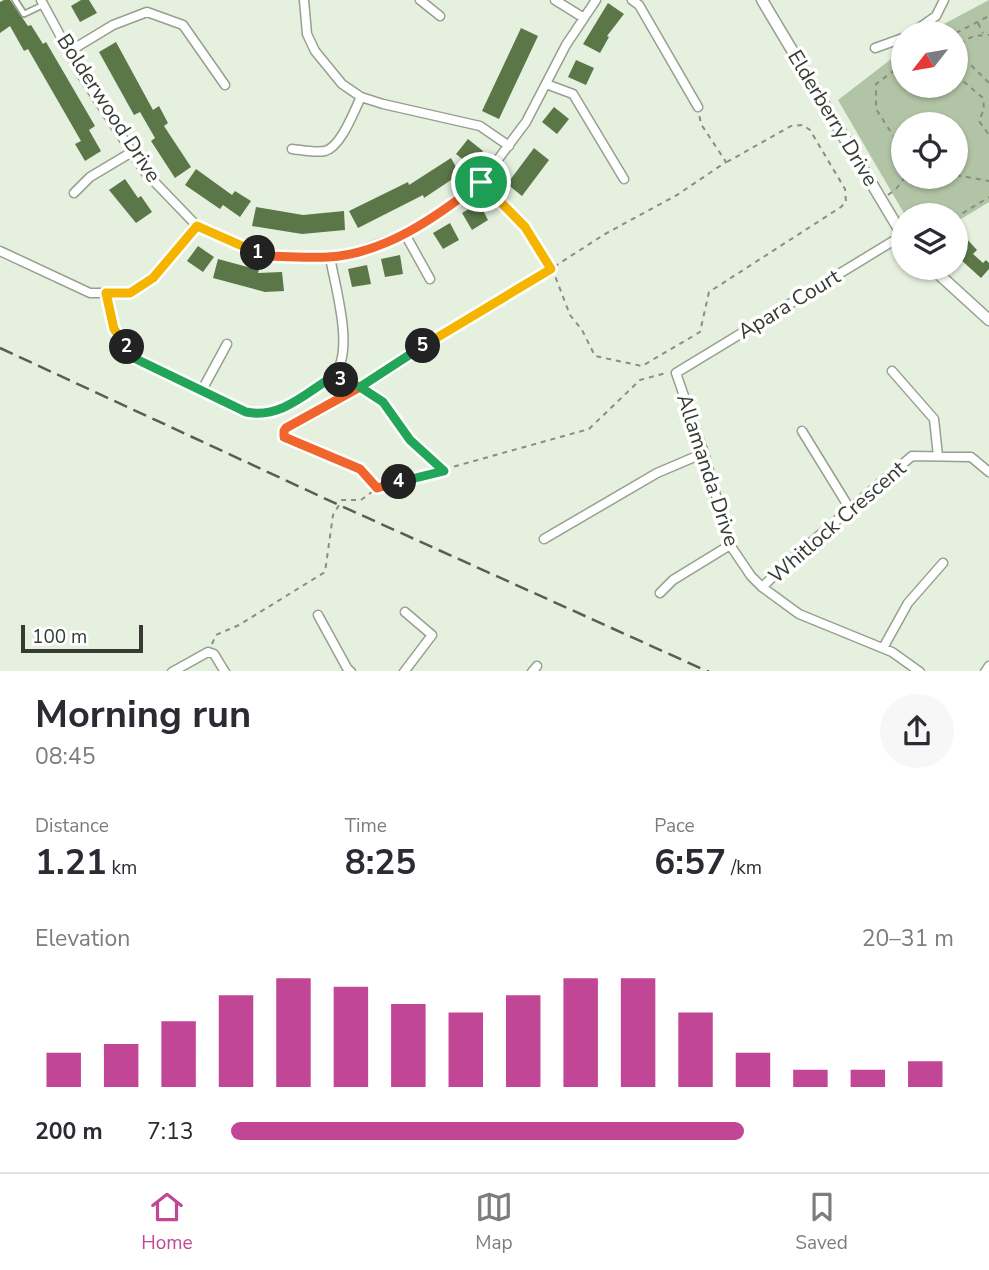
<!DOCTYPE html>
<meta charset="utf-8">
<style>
body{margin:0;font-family:"Nunito Sans",sans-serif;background:#f7f7f7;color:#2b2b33;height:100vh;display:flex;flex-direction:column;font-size:26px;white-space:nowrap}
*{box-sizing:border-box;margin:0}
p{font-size:23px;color:#7c7c81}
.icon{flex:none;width:38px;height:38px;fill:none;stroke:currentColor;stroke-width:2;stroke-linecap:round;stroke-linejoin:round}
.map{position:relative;height:671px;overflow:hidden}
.panel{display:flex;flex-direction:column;background:#fff;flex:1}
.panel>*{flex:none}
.needle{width:46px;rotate:239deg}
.buttons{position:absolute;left:891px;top:21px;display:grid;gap:14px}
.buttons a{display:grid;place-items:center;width:77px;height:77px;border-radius:50%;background:#fff;box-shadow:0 2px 5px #0004;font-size:35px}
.scale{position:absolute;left:21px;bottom:18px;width:122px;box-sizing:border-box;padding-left:7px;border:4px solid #373b34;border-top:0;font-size:19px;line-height:24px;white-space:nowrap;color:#373b34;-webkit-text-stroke:5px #fff;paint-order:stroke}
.pin{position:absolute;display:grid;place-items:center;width:60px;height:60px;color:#fff;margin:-30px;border:4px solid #fff;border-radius:50%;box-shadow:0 2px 7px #0007}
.km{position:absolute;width:35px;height:35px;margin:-18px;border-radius:50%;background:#222;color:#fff;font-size:19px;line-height:35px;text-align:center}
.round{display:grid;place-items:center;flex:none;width:74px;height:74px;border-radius:37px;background:#f7f7f7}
.summary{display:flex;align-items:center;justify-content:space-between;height:119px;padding:0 35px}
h1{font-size:38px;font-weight:700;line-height:52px}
.metrics{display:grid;grid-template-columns:repeat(3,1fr);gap:10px;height:119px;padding:7px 35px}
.metrics div{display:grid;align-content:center}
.metrics b{font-size:35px;font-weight:700}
.metrics small{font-size:19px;font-weight:400}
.metrics p{font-size:19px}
.chart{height:196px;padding:14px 35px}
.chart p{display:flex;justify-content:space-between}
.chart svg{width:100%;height:126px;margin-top:7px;stroke:#c14696;stroke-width:6}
ul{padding:0 35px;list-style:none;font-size:23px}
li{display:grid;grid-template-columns:112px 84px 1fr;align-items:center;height:52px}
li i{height:18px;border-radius:9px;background:#c14696}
.menu{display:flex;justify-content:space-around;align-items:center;height:98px;border-top:2px solid #e1e1e2;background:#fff;font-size:19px;color:#7c7c81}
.menu a{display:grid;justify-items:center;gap:4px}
.menu .selected{color:#c14696}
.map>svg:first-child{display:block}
.green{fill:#b1c4a5;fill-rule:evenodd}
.building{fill:#5b7748}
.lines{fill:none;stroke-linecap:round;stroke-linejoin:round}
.service-casing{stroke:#95a08f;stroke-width:8}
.minor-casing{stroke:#95a08f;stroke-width:11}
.tertiary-casing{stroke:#95a08f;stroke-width:13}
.path{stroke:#878f83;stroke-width:2;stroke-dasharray:5 5;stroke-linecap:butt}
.service{stroke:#fff;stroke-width:4.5}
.minor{stroke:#fff;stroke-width:8}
.tertiary{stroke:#fff;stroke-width:10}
.rail{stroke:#585e55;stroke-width:2.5;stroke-dasharray:14 7;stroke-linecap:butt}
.split-1-casing{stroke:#fff;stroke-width:14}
.split-2-casing{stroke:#fff;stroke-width:14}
.split-3-casing{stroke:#fff;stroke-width:14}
.split-4-casing{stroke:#fff;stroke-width:14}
.split-5-casing{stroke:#fff;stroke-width:14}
.split-6-casing{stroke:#fff;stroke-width:14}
.split-1{stroke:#f0652b;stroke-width:9}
.split-2{stroke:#f5b400;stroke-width:9}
.split-3{stroke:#22a559;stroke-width:9}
.split-4{stroke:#f0652b;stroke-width:9}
.split-5{stroke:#22a559;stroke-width:9}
.split-6{stroke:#f5b400;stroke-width:9}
.labels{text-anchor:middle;stroke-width:7;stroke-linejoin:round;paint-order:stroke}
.street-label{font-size:21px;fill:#373b34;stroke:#fff}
</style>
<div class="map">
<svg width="989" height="672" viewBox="0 0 989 672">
<rect width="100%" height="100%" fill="#e5f0df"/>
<path class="green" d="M989 0V202L956 222V215H905L838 100 903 50V86H956V33H927ZM903 124H956V177H903Z"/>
<path class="building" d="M4 0H10L28 26 31 25 43 44 46 42 95 126 89 130 101 151 85 161 75 144 81 141 28 49 24 51 10 26 0 33V2Z
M81 0H89L97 13 80 22 71 6Z
M608 3 624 14 607 36 609 37 600 53 583 44Z
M521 28 538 36 499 119 482 111Z
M116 42 153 110 159 106 168 123 164 126 191 167 175 178 151 141 155 138 140 112 134 115 99 52Z
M576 60 594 68 586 85 568 77Z
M554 107 569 119 557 134 542 122Z
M468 139 483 151 471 166 456 154Z
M534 148 549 160 522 196 507 184Z
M451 158 460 174 424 198 423 195 358 228 349 211 408 182 409 185Z
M196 169 232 195 235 191 251 201 240 217 223 205 220 209 185 185Z
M125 179 138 198 141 196 152 212 136 223 109 190Z
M479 203 488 220 472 230 462 213Z
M256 207 303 215 344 211 345 230 302 234 252 226Z
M450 223 459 240 443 249 433 233Z
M966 238 977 250 973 254 983 263 986 260 989 263V269L981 278 960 259 966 254 958 245Z
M198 246 214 257 203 272 187 261Z
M400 255 403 274 385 277 381 259Z
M218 259 259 270 258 273 282 272 284 291 265 292 213 278Z
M367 265 371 284 352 287 348 269Z"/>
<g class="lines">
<g class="service-casing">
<path id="service" d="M15 0 24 14 43 5"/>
</g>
<g class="minor-casing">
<path id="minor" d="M41 0 81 74 145 172 197 226 263 256 330 257 360 251 405 234 453 204 481 182 526 122 566 45 596 0
M304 0 307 34 315 51 342 84 361 97 383 104 480 126 509 146
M420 0 440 16
M555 0 584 18
M632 0 639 5 698 107
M912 33 936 16 944 0
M875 48 903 38
M70 51 113 25 147 12 183 25 225 85
M546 84 573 94 624 179
M292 149C302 150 315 153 325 151 341 147 354 111 361 97
M481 182 525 227
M74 193 90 177 132 152
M405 234 430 279
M903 235 676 373 704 453 730 545 751 576 762 587 799 614 892 652 920 672
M0 251 90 293H130L153 278 197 226
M106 293 114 329 136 359 246 412C269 417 283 409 302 396 312 390 326 384 334 375 355 351 335 287 330 257
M892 371 934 419 938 456
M202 390 227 344
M802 431 850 509
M544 539 657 473 704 453
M762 587 801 551 912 456 971 457 989 472
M660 593 673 580 730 545
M318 615 347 668 351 672
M883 648 908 603 943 563
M172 672 208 652 214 654 225 672
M404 672 432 635 405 612
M532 672 537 666
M985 672 989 666"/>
</g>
<g class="tertiary-casing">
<path id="tertiary" d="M762 0 903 236
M932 268 989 320"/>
</g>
<path class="path" d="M978 23 983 33
M956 33 989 16
M957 51 989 83
M956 54C963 38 972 35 989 35
M903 64 876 84V109L898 143 903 147
M956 75 983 98 984 109 979 121 989 135
M956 175 989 181
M888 195 896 189 905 177
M956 221 963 213 989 197
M529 234 550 268
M552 268 570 315 582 330 595 356 642 366 700 332 709 292 841 207 846 202 845 189 810 130 803 125 791 126 727 162
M340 380 378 397 390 410 410 440 444 470
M377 488 360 469 287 440 284 431 335 399 360 388 485 307 521 288 605 234 677 195 726 162 701 124 699 114
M212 644 216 635 239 625 325 572 333 515 342 500H361L377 488 589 429 640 380 666 373"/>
<use href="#service" class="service"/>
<use href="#minor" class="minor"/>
<use href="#tertiary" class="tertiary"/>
<path class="rail" d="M0 348 339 505 709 672"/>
</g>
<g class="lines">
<g class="split-1-casing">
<path id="split-1" d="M258 253 263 256C284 256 307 258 328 257 385 254 438 216 481 182"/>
</g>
<g class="split-2-casing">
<path id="split-2" d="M127 347 114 329 106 293H130L153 278 197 226 258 253"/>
</g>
<g class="split-3-casing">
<path id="split-3" d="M127 347 136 359 246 412C280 419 305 394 332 377L341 380"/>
</g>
<g class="split-4-casing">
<path id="split-4" d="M341 380 360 387 286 428 284 431V437L360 469 377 488 399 482"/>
</g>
<g class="split-5-casing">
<path id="split-5" d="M399 482 444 471 410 440 383 402 360 387 423 346"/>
</g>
<g class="split-6-casing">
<path id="split-6" d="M423 346 551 269 525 227 481 182"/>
</g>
<use href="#split-1" class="split-1"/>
<use href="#split-2" class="split-2"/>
<use href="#split-3" class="split-3"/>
<use href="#split-4" class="split-4"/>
<use href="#split-5" class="split-5"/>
<use href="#split-6" class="split-6"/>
</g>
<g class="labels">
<g class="street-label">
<text transform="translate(109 108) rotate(57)" y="7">Bolderwood Drive</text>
<text transform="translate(833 118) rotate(59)" y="7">Elderberry Drive</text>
<text transform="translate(789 304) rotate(-31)" y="7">Apara Court</text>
<text transform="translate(708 470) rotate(72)" y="7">Allamanda Drive</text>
<text transform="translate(837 522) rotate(-41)" y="7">Whitlock Crescent</text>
</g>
</g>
</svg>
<div class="buttons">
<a><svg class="needle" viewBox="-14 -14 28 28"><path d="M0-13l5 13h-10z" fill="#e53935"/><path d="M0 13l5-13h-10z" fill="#7c7c81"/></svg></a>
<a><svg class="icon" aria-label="locate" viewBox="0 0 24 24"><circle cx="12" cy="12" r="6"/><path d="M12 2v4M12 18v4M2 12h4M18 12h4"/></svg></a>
<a><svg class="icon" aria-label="layers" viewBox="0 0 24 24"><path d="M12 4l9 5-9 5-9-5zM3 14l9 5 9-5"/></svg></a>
</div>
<div class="scale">100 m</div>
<div class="pin" style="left:481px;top:182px;background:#1e9e55"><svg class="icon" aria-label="arrive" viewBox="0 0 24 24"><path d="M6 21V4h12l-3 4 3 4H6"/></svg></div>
<b class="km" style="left:258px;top:253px">1</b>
<b class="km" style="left:127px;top:347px">2</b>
<b class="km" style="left:341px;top:380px">3</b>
<b class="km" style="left:399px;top:482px">4</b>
<b class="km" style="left:423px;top:346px">5</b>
</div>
<section class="panel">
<div class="summary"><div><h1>Morning run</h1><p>08:45</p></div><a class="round"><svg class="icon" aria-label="share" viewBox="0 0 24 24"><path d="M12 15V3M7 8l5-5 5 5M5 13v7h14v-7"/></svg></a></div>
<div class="metrics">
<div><p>Distance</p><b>1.21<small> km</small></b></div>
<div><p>Time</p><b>8:25</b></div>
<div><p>Pace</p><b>6:57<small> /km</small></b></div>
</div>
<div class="chart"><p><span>Elevation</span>20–31 m</p>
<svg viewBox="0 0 160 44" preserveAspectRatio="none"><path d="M5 44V32M15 44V29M25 44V21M35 44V12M45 44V6M55 44V9M65 44V15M75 44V18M85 44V12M95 44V6M105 44V6M115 44V18M125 44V32M135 44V38M145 44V38M155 44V35"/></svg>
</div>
<ul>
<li><b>200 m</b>7:13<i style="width:71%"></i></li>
</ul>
</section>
<nav class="menu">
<a class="selected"><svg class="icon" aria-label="home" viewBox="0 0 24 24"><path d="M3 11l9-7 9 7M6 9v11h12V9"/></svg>Home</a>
<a><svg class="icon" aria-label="map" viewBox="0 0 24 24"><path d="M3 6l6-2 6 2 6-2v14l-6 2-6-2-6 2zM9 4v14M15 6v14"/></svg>Map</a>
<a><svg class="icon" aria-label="saved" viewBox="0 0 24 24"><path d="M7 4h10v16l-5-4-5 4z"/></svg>Saved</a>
</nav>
